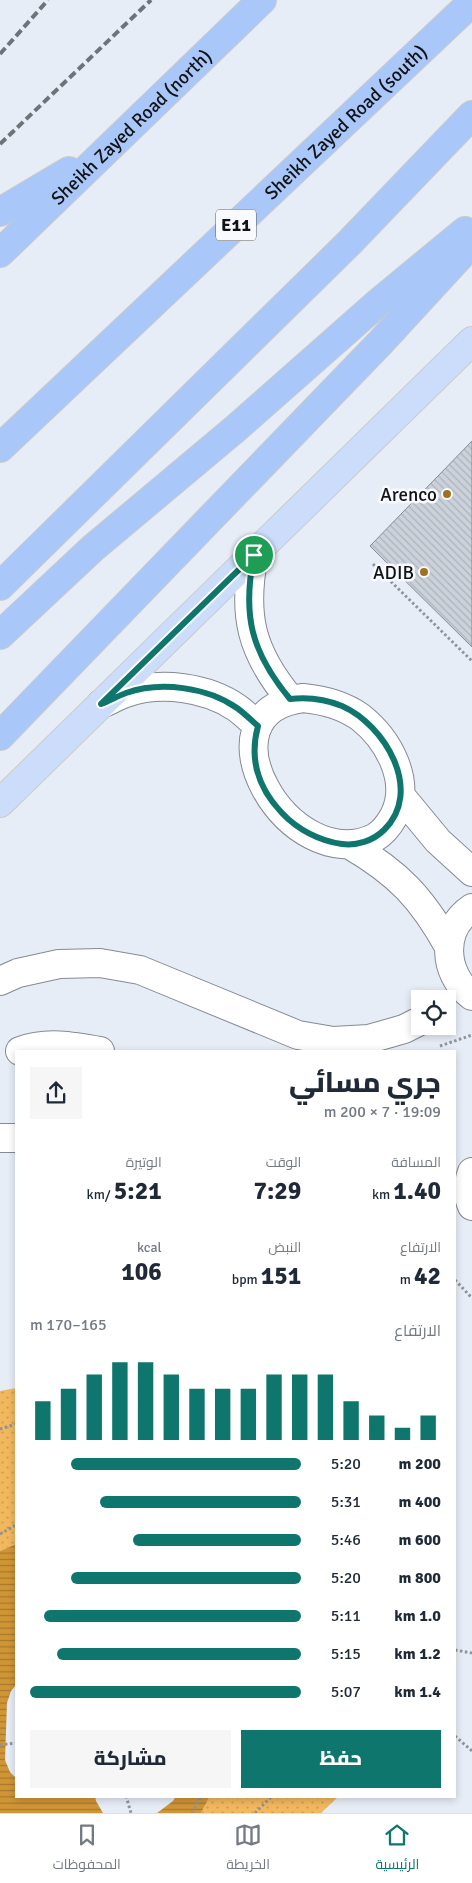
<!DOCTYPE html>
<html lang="ar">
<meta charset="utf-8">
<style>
body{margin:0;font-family:Signika,Cairo,sans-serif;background:#f6f6f7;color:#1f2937;direction:rtl;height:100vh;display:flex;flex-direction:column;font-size:19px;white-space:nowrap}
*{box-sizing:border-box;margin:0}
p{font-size:16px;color:#747a83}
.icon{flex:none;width:28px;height:28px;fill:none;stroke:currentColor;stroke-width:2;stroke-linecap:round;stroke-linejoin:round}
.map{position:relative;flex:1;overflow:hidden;direction:ltr}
.panel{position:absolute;left:15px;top:1050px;width:441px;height:748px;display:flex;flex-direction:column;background:#fff;border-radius:0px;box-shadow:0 2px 8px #0003;direction:rtl}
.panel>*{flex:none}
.controls{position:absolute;left:411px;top:990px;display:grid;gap:10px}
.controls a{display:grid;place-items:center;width:45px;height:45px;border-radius:0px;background:#fff;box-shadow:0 2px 8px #0003;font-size:25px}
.pin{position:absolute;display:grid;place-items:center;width:42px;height:42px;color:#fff;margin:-21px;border:2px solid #fff;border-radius:50%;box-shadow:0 1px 5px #0007}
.round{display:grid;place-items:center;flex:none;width:52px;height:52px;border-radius:0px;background:#f6f6f7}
.summary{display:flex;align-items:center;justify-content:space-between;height:85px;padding:0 15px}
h1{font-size:28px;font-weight:800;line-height:38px}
.figures{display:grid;grid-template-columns:repeat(3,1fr);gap:8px;height:85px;padding:5px 15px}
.figures div{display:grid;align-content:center}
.figures b{font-size:25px;font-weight:800}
.figures small{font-size:14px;font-weight:400}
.figures p{font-size:14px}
.chart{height:140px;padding:10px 15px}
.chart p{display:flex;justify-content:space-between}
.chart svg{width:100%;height:90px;margin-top:5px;stroke:#0f766e;stroke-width:6}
.primary-button{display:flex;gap:10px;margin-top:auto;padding:10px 15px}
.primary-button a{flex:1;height:58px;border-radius:0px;background:#0f766e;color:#fff;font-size:20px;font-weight:800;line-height:58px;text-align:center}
.primary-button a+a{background:#f6f6f7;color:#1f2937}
ul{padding:0 15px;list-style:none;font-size:16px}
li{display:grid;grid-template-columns:80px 60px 1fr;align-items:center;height:38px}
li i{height:12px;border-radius:6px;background:#0f766e}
.tab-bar{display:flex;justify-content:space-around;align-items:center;height:70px;border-top:1px solid #e0e1e3;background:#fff;font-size:14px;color:#747a83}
.tab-bar a{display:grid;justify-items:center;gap:2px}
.tab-bar .selected{color:#0f766e}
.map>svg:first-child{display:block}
.green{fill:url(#green-dots)}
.water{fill:url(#water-rules)}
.building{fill:url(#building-back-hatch);stroke:#848a92}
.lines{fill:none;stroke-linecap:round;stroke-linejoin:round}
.minor-casing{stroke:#858a93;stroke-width:30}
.major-casing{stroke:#cbcbcc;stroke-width:30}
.highway-casing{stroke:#cbcbcc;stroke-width:30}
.path{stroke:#8f939a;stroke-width:3;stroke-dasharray:2.5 2.5;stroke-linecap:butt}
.minor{stroke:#fff;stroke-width:28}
.major{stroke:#cbddfb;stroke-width:28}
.highway{stroke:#a9c7f8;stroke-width:28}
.rail{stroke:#6f7379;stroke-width:4;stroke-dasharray:8 4;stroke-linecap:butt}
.route-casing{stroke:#fff;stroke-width:10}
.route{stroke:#0f766e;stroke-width:6}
.poi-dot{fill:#9f7123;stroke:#f8fafe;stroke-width:2}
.labels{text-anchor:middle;stroke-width:5;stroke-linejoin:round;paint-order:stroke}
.shield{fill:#f8fafe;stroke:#56585c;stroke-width:1}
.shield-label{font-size:18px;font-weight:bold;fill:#111316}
.street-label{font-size:19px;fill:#111316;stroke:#f8fafe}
.poi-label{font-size:19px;fill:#111316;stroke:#f8fafe;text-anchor:end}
</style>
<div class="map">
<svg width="472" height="1813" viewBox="0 0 472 1813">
<defs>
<pattern id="green-dots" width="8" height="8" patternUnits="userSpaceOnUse" patternTransform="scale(1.25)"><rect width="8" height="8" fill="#f2b85e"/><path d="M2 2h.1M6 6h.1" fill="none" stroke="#ce9d51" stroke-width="1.8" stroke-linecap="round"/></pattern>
<pattern id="water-rules" width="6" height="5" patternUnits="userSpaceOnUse" patternTransform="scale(1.25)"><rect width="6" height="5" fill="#d09636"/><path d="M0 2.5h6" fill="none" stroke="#a7792d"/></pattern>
<pattern id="building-back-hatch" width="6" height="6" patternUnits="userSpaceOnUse" patternTransform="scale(1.25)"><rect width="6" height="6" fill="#ccd2db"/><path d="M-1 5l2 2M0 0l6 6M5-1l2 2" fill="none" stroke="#aeb3bb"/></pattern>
</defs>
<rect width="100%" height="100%" fill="#e7edf7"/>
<path class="green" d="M16 1388V1544L0 1551V1391Z
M210 1796H339L321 1813H201Z"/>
<path class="water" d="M16 1544V1685L11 1691 7 1703 5 1760 10 1772 16 1778V1796H95L96 1801 103 1813H0V1551Z
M176 1796H210L201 1813H157L173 1801Z"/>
<path class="building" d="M472 441V647L370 546Z"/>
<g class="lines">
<g class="minor-casing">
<path id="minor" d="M254 555C242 615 251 652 290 699
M303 698C324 700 343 705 360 717 388 739 412 781 394 816 389 825 383 833 374 838 289 878 193 712 303 698Z
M101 704C109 701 117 696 126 693 160 681 207 687 237 708 244 713 251 720 258 726
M400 795 438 841 472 872
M350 845C398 873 422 898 449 947
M472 908C440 929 443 974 472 996
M0 981 18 973 59 964 100 963 140 970 298 1035 333 1041 369 1039 404 1029 420 1021
M20 1051C46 1041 73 1046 100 1051
M0 1138H16
M472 1172C468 1183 467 1195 472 1206"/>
</g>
<g class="major-casing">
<path id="major" d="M0 803 472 341"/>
</g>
<g class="highway-casing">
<g id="highway">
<path d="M0 212 69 171"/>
<path id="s1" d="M0 253 262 0"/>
<path id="s2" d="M0 448 472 2"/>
<path d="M0 586 349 243 472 115"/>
<path d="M0 635 93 548 235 429 379 302 465 231"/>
<path d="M0 736 380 343 472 243"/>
</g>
</g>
<path class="path" d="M373 564 472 661
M440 1046 472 1035
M455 1280 472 1298
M0 1429 16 1424
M0 1534 16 1525
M455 1650 472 1653
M455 1736 472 1751
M0 1745 16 1743
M126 1796 131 1813
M192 1813 201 1796
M255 1813 272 1796"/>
<use href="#minor" class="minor"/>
<use href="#major" class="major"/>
<use href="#highway" class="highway"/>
<path class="rail" d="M0 54 48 0
M0 144 151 0"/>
</g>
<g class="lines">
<g class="route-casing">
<path id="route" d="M254 555C242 615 251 652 290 699 307 697 325 699 342 706 385 725 424 791 384 830 373 841 356 846 342 844 319 841 297 829 282 813 258 788 249 759 258 726 251 720 244 713 237 708 207 687 160 681 126 693 118 696 109 701 101 704Z"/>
</g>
<use href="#route" class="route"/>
</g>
<g class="poi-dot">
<circle cx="447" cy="494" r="5"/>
<circle cx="424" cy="572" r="5"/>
</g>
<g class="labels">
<rect class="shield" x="216" y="209.5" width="40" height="31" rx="4"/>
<g class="shield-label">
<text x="236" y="231">E11</text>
</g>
<g class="street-label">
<text dy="7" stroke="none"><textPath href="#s2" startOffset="475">Sheikh Zayed Road (south)</textPath></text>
<text dy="7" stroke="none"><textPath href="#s1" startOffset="182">Sheikh Zayed Road (north)</textPath></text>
</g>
<g class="poi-label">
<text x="437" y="501">Arenco</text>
<text x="414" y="579">ADIB</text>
</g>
</g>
</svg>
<div class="controls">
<a><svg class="icon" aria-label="locate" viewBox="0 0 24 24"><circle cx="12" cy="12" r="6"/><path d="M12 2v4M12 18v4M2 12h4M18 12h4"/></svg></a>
</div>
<div class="pin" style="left:254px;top:555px;background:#1e9e55"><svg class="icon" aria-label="arrive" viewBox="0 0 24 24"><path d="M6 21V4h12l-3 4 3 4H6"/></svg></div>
<section class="panel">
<div class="summary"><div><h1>جري مسائي</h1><p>19:09 · 7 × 200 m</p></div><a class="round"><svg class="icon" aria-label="share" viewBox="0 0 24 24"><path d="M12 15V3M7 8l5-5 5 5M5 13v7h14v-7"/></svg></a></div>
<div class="figures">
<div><p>المسافة</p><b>1.40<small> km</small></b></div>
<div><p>الوقت</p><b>7:29</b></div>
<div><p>الوتيرة</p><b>5:21<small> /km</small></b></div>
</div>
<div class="figures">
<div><p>الارتفاع</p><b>42<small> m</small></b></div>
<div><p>النبض</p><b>151<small> bpm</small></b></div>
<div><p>kcal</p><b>106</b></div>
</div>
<div class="chart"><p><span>الارتفاع</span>165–170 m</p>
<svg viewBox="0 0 160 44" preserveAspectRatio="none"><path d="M5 44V25M15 44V19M25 44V12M35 44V6M45 44V6M55 44V12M65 44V19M75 44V19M85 44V19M95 44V12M105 44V12M115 44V12M125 44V25M135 44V32M145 44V38M155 44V32"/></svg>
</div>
<ul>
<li><b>200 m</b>5:20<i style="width:85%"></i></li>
<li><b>400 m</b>5:31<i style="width:74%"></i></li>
<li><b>600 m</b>5:46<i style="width:62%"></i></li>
<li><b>800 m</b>5:20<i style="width:85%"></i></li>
<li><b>1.0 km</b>5:11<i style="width:95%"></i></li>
<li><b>1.2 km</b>5:15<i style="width:90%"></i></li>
<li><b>1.4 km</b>5:07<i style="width:100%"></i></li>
</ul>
<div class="primary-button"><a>حفظ</a><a>مشاركة</a></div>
</section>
</div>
<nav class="tab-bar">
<a class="selected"><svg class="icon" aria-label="home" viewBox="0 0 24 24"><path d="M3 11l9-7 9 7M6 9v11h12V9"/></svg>الرئيسية</a>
<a><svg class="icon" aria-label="map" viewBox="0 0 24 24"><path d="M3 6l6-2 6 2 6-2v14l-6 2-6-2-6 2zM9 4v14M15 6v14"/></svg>الخريطة</a>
<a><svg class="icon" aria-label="saved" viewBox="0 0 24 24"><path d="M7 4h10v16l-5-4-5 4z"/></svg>المحفوظات</a>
</nav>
